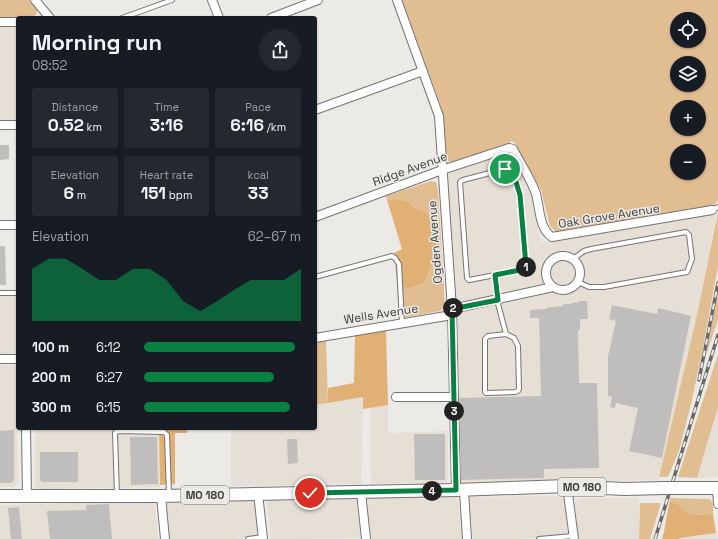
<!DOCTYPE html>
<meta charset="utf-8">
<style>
body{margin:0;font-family:"Space Grotesk",sans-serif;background:#242831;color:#f1f3f6;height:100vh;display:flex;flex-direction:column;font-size:15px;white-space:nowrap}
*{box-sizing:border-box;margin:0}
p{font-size:13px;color:#9ea1a6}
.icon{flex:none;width:22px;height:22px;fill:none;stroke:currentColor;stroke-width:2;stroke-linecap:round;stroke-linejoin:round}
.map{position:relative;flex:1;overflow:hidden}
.details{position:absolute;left:16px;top:16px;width:301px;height:414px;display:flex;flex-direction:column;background:#171b24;border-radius:4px;box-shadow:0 1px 3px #0004}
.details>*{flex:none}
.buttons{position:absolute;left:670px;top:12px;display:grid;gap:8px}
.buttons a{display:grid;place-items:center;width:36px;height:36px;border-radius:50%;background:#171b24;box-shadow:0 1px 3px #0004;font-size:20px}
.pin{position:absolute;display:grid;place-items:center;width:34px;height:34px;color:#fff;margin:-17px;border:2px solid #fff;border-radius:50%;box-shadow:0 1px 4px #0007}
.km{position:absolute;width:20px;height:20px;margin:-10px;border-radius:50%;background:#222;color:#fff;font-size:11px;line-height:20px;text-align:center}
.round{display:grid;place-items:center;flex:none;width:42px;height:42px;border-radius:21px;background:#242831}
.summary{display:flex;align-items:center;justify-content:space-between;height:68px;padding:0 16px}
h1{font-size:22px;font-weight:700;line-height:30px}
.figures{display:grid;grid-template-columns:repeat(3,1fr);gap:6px;height:68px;padding:4px 16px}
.figures div{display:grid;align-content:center;border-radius:4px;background:#242831;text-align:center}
.figures b{font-size:17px;font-weight:700}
.figures small{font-size:11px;font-weight:400}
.figures p{font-size:11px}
.chart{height:112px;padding:8px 16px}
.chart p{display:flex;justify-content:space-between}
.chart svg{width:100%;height:72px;margin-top:4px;fill:#0b8043;opacity:.7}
ul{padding:0 16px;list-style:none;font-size:13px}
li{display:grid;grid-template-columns:64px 48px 1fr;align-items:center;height:30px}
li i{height:10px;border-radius:5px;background:#0b8043}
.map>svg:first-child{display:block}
.built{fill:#e6dfd6}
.green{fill:#e1bd92;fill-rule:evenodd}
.forest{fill:#e1b075}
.building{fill:#c0bebc}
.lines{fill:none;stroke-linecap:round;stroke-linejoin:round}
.service-casing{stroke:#767371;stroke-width:6}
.minor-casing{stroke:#767371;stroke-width:10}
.primary-casing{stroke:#767371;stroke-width:14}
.service{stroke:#fff;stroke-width:4}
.minor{stroke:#fff;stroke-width:8}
.primary{stroke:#fff;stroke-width:12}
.rail-casing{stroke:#6a6968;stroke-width:3.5}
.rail{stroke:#eceae7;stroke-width:2;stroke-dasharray:6;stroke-linecap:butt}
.primary-bridge-casing{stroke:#767371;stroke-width:14;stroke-linecap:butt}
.primary-bridge{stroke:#fff;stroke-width:12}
.route-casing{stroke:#fff;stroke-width:8}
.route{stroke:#0b8043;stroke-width:5}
.labels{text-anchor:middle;stroke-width:3;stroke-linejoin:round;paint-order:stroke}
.shield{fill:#eceae7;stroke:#70706e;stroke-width:1}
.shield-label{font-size:11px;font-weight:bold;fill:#3b3b3a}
.street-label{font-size:12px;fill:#3b3b3a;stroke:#eceae7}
</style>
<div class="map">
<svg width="718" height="539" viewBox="0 0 718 539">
<rect width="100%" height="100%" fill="#eceae7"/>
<path class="built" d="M0 27H18V120L0 121Z
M507 153 511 154 513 157 532 193 541 242 717 213 697 315 658 480 463 483 461 482 458 477 447 177 448 174Z
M0 296H16L17 352 14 355 0 356Z
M0 365H12L15 366 16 369 18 484 13 487H0Z
M363 397 361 484 231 486V428H315V405Z
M388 405V433L448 431V480L446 483 371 484 370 408Z
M718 407V477L697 478Z
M35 428H159L160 487 39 489 36 487 35 482Z
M454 496 457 497 458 500 462 539H371L367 502 368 499 371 497Z
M558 496 563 499 565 504 568 535 518 539H473L469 502 470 498 473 497Z
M355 498 356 500 361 538 271 539 267 503 268 499Z
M580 498H639V539H578L575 505V502Z
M251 499 254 501 255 503 259 536 234 539H170L167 505 168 502Z
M151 501H154L155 504 158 539H0V505Z
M716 533 717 539H679L678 538Z"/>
<path class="green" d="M0 0H29L37 10V13L34 16 30 17H0Z
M402 0H718V200L716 203 711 207 556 232 550 226 541 190 515 143 512 141 508 143 452 162 447 161 446 159 443 117 441 106ZM677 19H699V41H677ZM677 63H699V85H677ZM677 107H699V129H677ZM677 151H699V173H677Z
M431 181 436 182 438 190 445 306 440 311 400 318 398 291 423 284 426 212 415 208 407 201 395 199 387 200 386 196Z
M718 212V266L702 353 691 404 679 451 668 477H659L697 315Z
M718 291V320L705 358Z
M326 340 328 403 315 405V342Z
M718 354V407L697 478 678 477Z
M670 498 710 499 713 504V514L692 515 682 509 678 504 670 501Z
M640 503H661L650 539H639Z"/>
<path class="forest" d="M395 199 407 201 415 208 426 212C429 218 432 225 434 233 439 251 431 268 423 284L398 291 394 253 402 249 387 200Z
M386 330 388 405 363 409V397L328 403V388L354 383 355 335Z
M159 428H188L187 433H175V484L160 485Z
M670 501 678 504 682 509 692 515 713 514 716 533 679 538V539H662C666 527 666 514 670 501Z"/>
<path class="building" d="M0 145H9V159L0 160Z
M0 246H5L6 285H0Z
M579 301H587L588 319H580V330H578L579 383H597L599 468 544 469V478L461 480 459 398 541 396 539 318H530V310L546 309V308L563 306V304H571V303L579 302Z
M612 305 657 314 658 308 691 316 662 458 629 451 638 408 616 403 615 408 610 407 612 397 608 396V356L616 321 609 319Z
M14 430V480L11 483H0V431Z
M414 434H445V480H415Z
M130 437H157L158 484 131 485Z
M287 439H297L298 463 288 464Z
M40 452H78V482H42L40 480Z
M109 504 112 539H50L47 511 86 510V505Z
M19 507 22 539H11L8 508Z"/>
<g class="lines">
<g class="service-casing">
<path id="service" d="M122 18 172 0
M712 210 718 207
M573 259 584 251 591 249 686 232 689 235 692 259 687 272 604 287H589L578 282
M495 275 469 280 467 278 460 182 463 180 505 169 516 182 520 195 526 266 525 269 495 275 497 300 506 334
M315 277 392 256 395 258 399 264 402 323
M0 293H18
M506 334 514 338 518 346 519 389 518 391 515 392 486 393 485 392V339L488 336Z
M117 495 115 433 118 431 164 432 167 435 169 494
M248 539 263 537
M539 539 573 536"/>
</g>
<g class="minor-casing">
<path id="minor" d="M35 0 50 18
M212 0 219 18
M397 0 439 116 452 309 456 490
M271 18 318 0
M0 22H18
M315 110 423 71
M0 125H18
M315 217 442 170 509 148 513 149C520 163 532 181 536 194 540 208 539 229 552 237L712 210
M0 225H18
M546 273a17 17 0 1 1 34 0a17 17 0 1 1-34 0Z
M452 309 553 287
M315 338 452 315
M0 359H18
M396 397H454
M26 428 27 496
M567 486 574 539
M717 488 718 504
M464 490 467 539
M361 492 366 539
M258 493 263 539
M161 496 165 539"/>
</g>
<g class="primary-casing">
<path id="primary" d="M676 488H718
M0 496H161L456 490 567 486 624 489 664 488"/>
</g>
<use href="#service" class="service"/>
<use href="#minor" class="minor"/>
<use href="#primary" class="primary"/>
<g class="rail-casing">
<path id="rail" d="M699 380 718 283
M655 539 718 335"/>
</g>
<use href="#rail" class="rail"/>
<g class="primary-bridge-casing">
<path id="primary-bridge" d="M664 488H676"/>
</g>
<use href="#primary-bridge" class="primary-bridge"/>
</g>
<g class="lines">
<g class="route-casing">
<path id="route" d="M310 493 456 490 452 309 498 300 495 275 525 269 526 266 520 195 516 182 505 169"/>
</g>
<use href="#route" class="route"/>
</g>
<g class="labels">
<g class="shield">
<rect x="558" y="478" width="48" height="18" rx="3"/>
<rect x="181" y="486" width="48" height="18" rx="3"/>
</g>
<g class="shield-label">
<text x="582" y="491">MO 180</text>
<text x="205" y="499">MO 180</text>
</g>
<g class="street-label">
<text transform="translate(410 169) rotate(-20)" y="4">Ridge Avenue</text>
<text transform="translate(609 216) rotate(-9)" y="4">Oak Grove Avenue</text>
<text transform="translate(435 242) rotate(-94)" y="4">Ogden Avenue</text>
<text transform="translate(381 314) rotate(-9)" y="4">Wells Avenue</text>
</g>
</g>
</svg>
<div class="buttons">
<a><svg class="icon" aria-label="locate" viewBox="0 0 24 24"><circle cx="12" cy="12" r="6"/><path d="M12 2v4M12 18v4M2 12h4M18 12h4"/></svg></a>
<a><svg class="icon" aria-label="layers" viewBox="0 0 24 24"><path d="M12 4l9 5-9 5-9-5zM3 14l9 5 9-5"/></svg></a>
<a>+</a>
<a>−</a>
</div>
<div class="pin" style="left:505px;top:169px;background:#1e9e55"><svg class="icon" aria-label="arrive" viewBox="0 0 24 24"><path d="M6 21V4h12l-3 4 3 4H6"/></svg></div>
<div class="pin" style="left:310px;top:493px;background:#d93025"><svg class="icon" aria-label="check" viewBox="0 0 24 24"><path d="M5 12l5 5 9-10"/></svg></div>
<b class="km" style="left:526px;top:267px">1</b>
<b class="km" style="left:453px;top:308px">2</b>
<b class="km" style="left:454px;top:411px">3</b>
<b class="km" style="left:432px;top:491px">4</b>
<section class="details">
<div class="summary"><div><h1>Morning run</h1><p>08:52</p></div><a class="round"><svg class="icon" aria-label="share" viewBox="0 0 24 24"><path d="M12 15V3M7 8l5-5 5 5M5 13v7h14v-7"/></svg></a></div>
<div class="figures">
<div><p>Distance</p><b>0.52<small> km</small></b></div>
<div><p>Time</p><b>3:16</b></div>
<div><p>Pace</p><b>6:16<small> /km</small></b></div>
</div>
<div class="figures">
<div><p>Elevation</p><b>6<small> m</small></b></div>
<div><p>Heart rate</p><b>151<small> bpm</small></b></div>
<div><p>kcal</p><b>33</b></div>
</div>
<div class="chart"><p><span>Elevation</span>62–67 m</p>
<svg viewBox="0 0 160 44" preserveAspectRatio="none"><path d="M0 44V12L10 6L20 6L30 12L40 19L50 19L60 12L70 12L80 19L90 32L100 38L110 32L120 25L130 19L140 19L150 19L160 12V44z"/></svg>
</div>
<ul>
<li><b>100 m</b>6:12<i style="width:96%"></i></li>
<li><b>200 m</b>6:27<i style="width:83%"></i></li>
<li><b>300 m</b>6:15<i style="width:93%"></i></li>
</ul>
</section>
</div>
